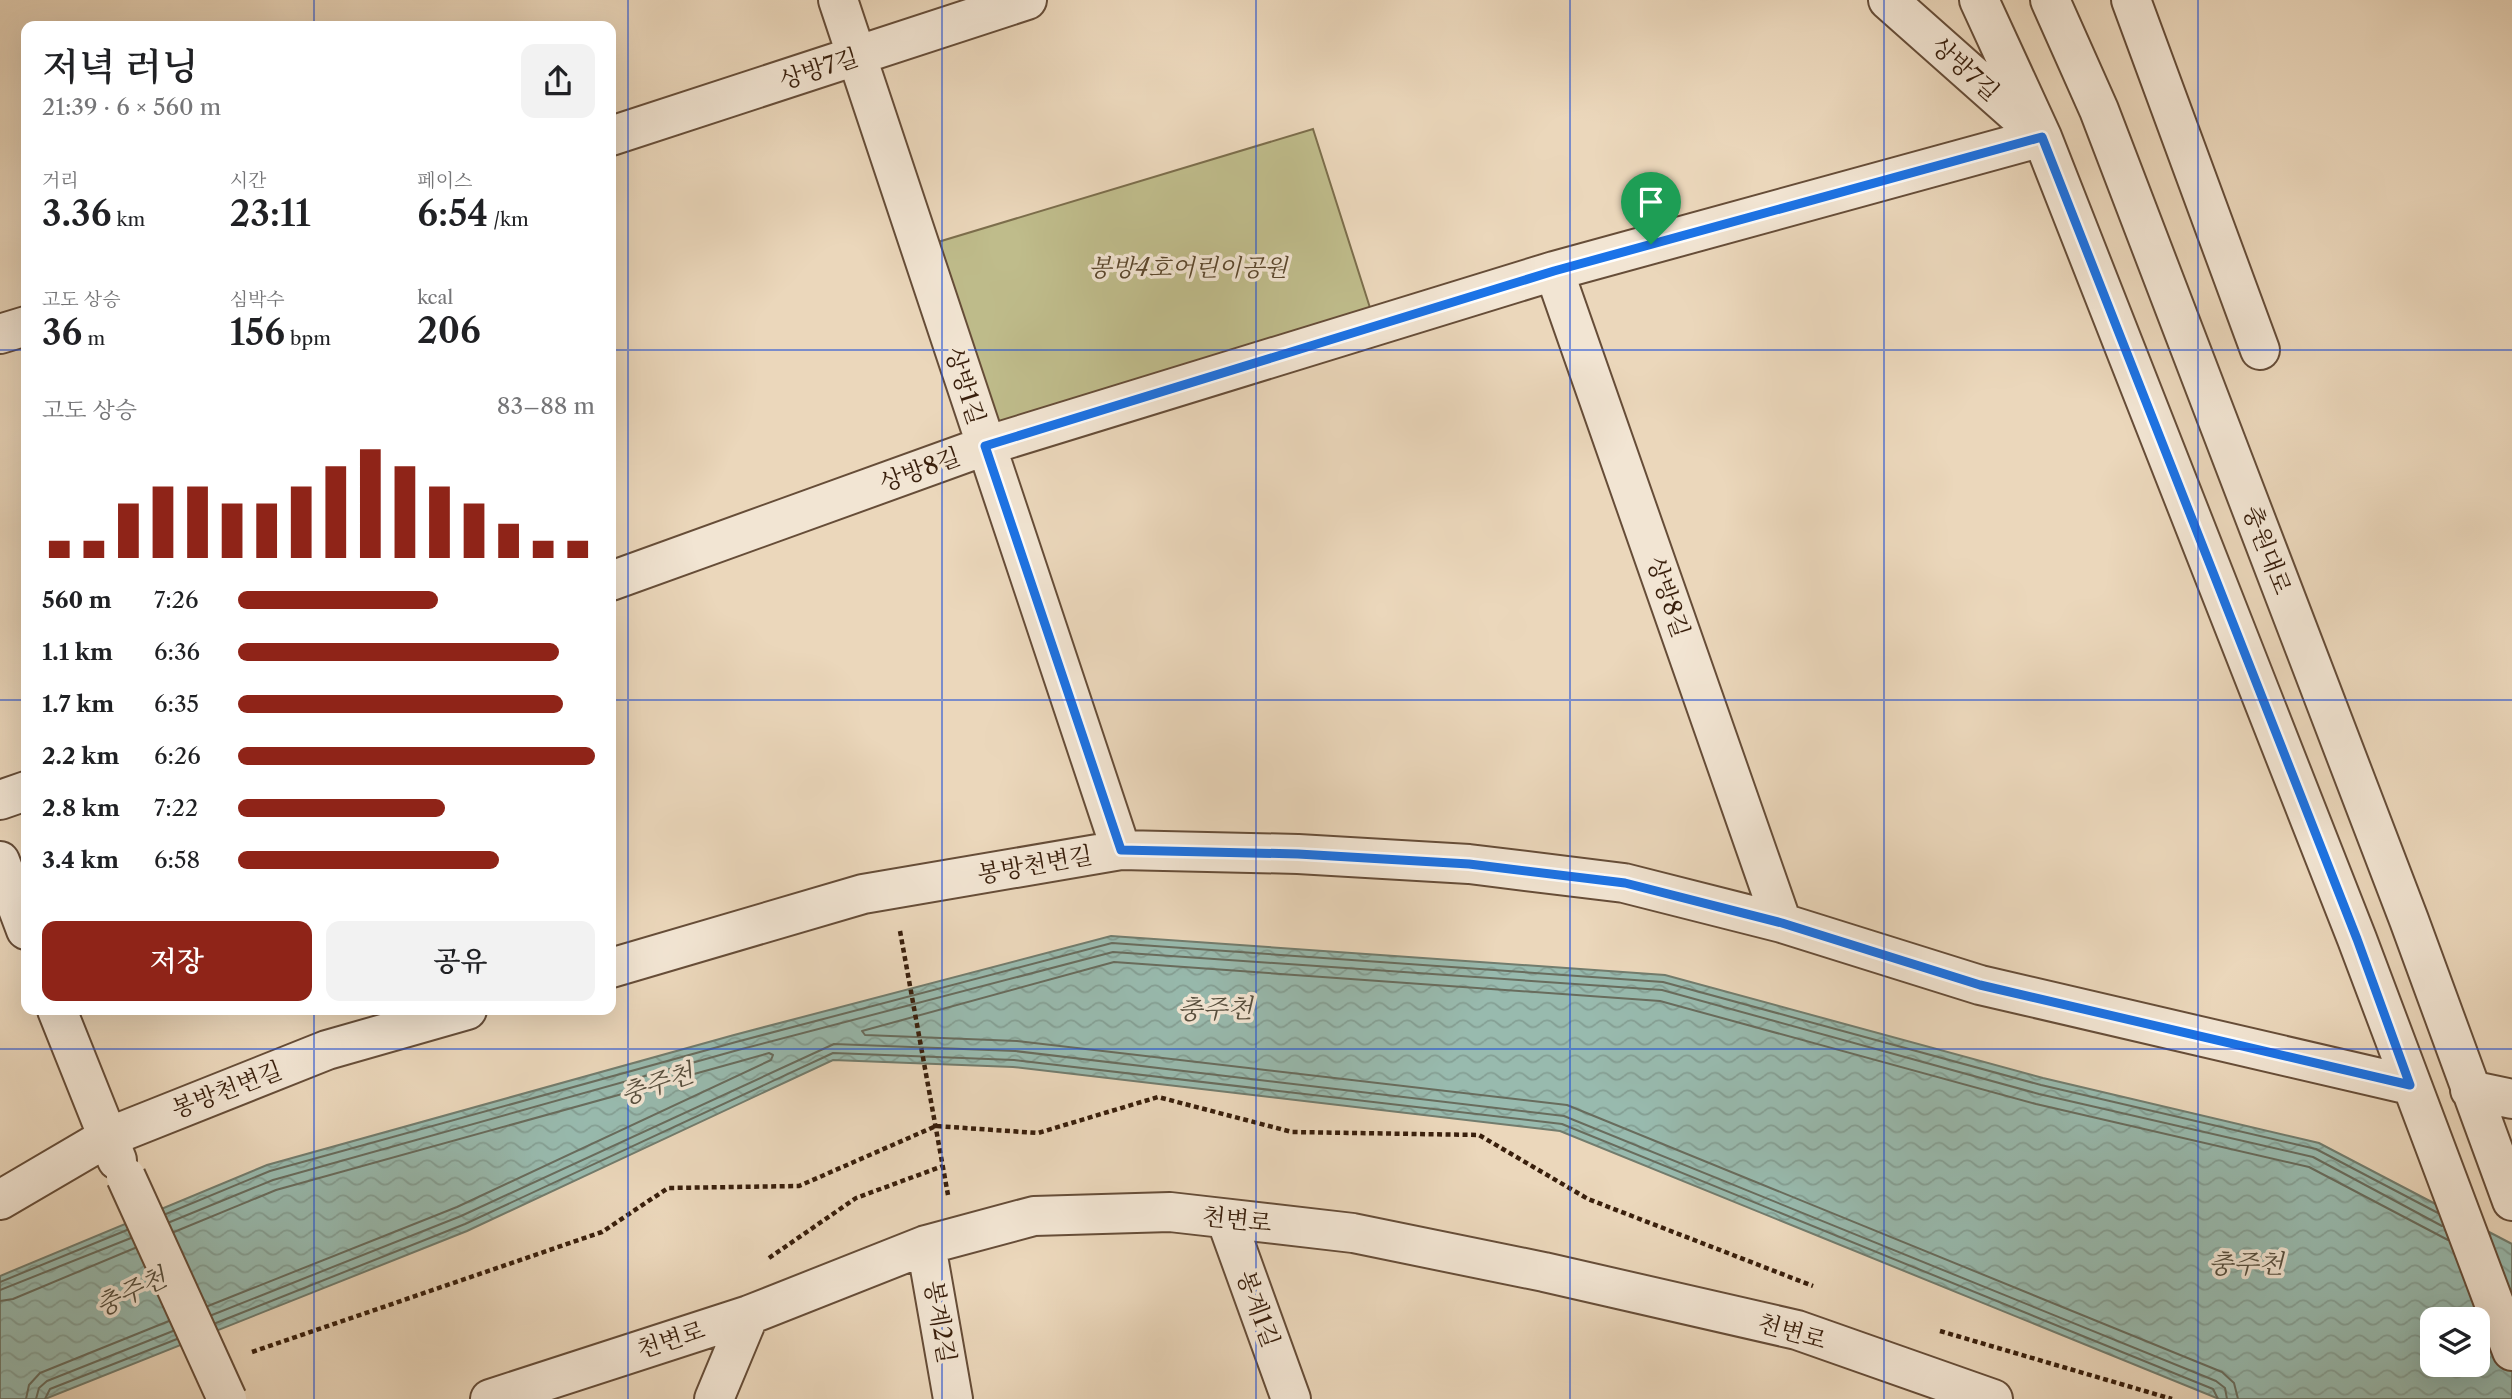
<!DOCTYPE html>
<html lang="ko">
<meta charset="utf-8">
<style>
body{margin:0;font-family:"Libre Caslon Text","Noto Serif KR",serif;background:#f2f2f2;color:#202124;height:100vh;display:flex;flex-direction:column;font-size:26px;white-space:nowrap}
*{box-sizing:border-box;margin:0}
p{font-size:23px;color:#757577}
.icon{flex:none;width:38px;height:38px;fill:none;stroke:currentColor;stroke-width:2;stroke-linecap:round;stroke-linejoin:round}
.map{position:relative;flex:1;overflow:hidden}
.details{position:absolute;left:21px;top:21px;width:595px;height:994px;display:flex;flex-direction:column;background:#fff;border-radius:14px;box-shadow:0 7px 28px #0002}
.details>*{flex:none}
.fabs{position:absolute;left:2420px;top:1307px;display:grid;gap:14px}
.fabs a{display:grid;place-items:center;width:70px;height:70px;border-radius:14px;background:#fff;box-shadow:0 7px 28px #0002;font-size:35px}
.pin{position:absolute;display:grid;place-items:center;width:60px;height:60px;color:#fff;margin:-72px -30px;border-radius:50% 50% 50% 0;rotate:-45deg;box-shadow:0 0 7px #0007}
.pin .icon{rotate:45deg}
.round{display:grid;place-items:center;flex:none;width:74px;height:74px;border-radius:14px;background:#f2f2f2}
.head{display:flex;align-items:center;justify-content:space-between;height:119px;padding:0 21px}
h1{font-size:38px;font-weight:600;line-height:52px}
.figures{display:grid;grid-template-columns:repeat(3,1fr);gap:10px;height:119px;padding:7px 21px}
.figures div{display:grid;align-content:center}
.figures b{font-size:35px;font-weight:600}
.figures small{font-size:19px;font-weight:400}
.figures p{font-size:19px}
.chart{height:196px;padding:14px 21px}
.chart p{display:flex;justify-content:space-between}
.chart svg{width:100%;height:126px;margin-top:7px;stroke:#8f2418;stroke-width:6}
.button{display:flex;gap:14px;margin-top:auto;padding:14px 21px}
.button a{flex:1;height:80px;border-radius:14px;background:#8f2418;color:#fff;font-size:28px;font-weight:600;line-height:80px;text-align:center}
.button a+a{background:#f2f2f2;color:#202124}
ul{padding:0 21px;list-style:none;font-size:23px}
li{display:grid;grid-template-columns:112px 84px 1fr;align-items:center;height:52px}
li i{height:18px;border-radius:9px;background:#8f2418}
.map>svg:first-child{display:block}
.green{fill:#bfbc8b;stroke:#7c6e4c;stroke-width:2}
.water{fill:url(#water-waves);stroke:#727c6d;stroke-width:2;fill-rule:evenodd}
.lines{fill:none;stroke-linecap:round;stroke-linejoin:round}
.shore{stroke:#686c5d;stroke-width:2}
.minor-casing{stroke:#664d38;stroke-width:42}
.path{stroke:#391f0c;stroke-width:4.5;stroke-dasharray:5 3.5;stroke-linecap:butt}
.minor{stroke:#f2e5d3;stroke-width:38}
.minor-bridge-casing{stroke:#664d38;stroke-width:42;stroke-linecap:butt}
.minor-bridge{stroke:#f2e5d3;stroke-width:38}
.route-casing{stroke:#fff;stroke-width:14}
.route{stroke:#1a73e8;stroke-width:9}
.grid{fill:none;stroke:#1d4ed8;stroke-width:2;stroke-opacity:0.55}
.labels{text-anchor:middle;stroke-width:7;stroke-linejoin:round;paint-order:stroke}
.street-label{font-size:24px;fill:#391f0c;stroke:#f2e5d3}
.park-label{font-size:24px;font-style:italic;fill:#5a462c;stroke:#f2e5d3}
.water-label{font-size:26px;font-style:italic;fill:#564e3d;stroke:#f2e5d3}
</style>
<div class="map">
<svg width="2512" height="1399" viewBox="0 0 2512 1399">
<defs>
<pattern id="water-waves" width="16" height="10" patternUnits="userSpaceOnUse" patternTransform="scale(1.75)"><rect width="16" height="10" fill="#98baae"/><path d="M0 5q4-4 8 0t8 0" fill="none" stroke="#849f94"/></pattern>
</defs>
<rect width="100%" height="100%" fill="#ebd7bb"/>
<filter id="stains"><feTurbulence type="fractalNoise" baseFrequency=".00286" numOctaves="4"/><feColorMatrix values="0 0 0 0 .2 0 0 0 0 .09 0 0 0 0 .02 0 0 0 .5 -.17"/></filter>
<radialGradient id="worn" r=".72"><stop offset=".6" stop-color="#630" stop-opacity="0"/><stop offset="1" stop-color="#630" stop-opacity=".3"/></radialGradient>
<path class="green" d="M1313 129 1372 314 998 424 938 242Z"/>
<path class="water" d="M1111 936 1665 975 2043 1078 2319 1143 2512 1244V1399H2219L1560 1131 1013 1067 833 1060 467 1231 45 1399H0V1276L267 1165 734 1035ZM2432 1320H2478V1365H2432Z"/>
<g class="lines">
<path class="shore" d="M166 1214 270 1171 736 1042 1112 943 1663 982 2041 1085 2316 1149 2438 1213
M170 1222 273 1180 738 1050 1113 952 1662 990 2039 1094 2313 1157 2442 1226
M174 1232 276 1190 741 1061 769 1053 773 1055 771 1060 457 1207 208 1306
M0 1282 127 1230
M0 1290 131 1238
M0 1301 13 1299 135 1248
M212 1315 461 1216 834 1044 1015 1051 1564 1116 2216 1381 2225 1388 2227 1399
M216 1323 465 1224 833 1053 1014 1060 1562 1124 2213 1389 2218 1399
M26 1399 29 1385 40 1373 169 1321
M36 1399 39 1388 47 1381 173 1331
M45 1399 50 1389 177 1339
M2238 1399 2234 1383 2222 1372 1567 1105 1017 1041 865 1035 862 1031 1114 962 1660 1001 2036 1104 2309 1167 2448 1240"/>
<g class="minor-casing">
<path id="minor" d="M838 0 1121 850
M1888 0 2030 126
M1979 0 2042 137 2357 939 2512 1351
M2050 0 2099 110 2409 920 2512 1201
M2131 0 2260 350
M611 136 1027 0
M1554 271 1782 923
M0 334 26 326
M611 581 985 446 1554 271 2042 137
M0 800 26 791
M0 861 26 930
M611 968 863 894 1121 850 1298 854 1469 864 1624 883 1782 923 1980 985 2410 1085
M57 1010 117 1160
M2470 1090 2512 1099
M0 1200 106 1138 327 1050 467 1010
M1226 1219 1291 1399
M926 1245 953 1399
M490 1399 749 1315 926 1245 1034 1216 1170 1212 1353 1233 1544 1272 1797 1330 1993 1399
M714 1399 749 1315"/>
</g>
<path class="path" d="M900 931 948 1195
M769 1258 856 1198 943 1166
M1940 1331 2172 1399
M252 1352 602 1232 668 1188 799 1186 936 1126 1038 1133 1158 1097 1292 1132 1479 1135 1588 1199 1813 1286"/>
<use href="#minor" class="minor"/>
<g class="minor-bridge-casing">
<path id="minor-bridge" d="M126 1177 227 1399"/>
</g>
<use href="#minor-bridge" class="minor-bridge"/>
</g>
<g class="lines">
<g class="route-casing">
<path id="route" d="M2042 137 2357 939 2410 1085 1980 985 1782 923 1625 883 1469 864 1298 854 1121 850 985 446 1554 271Z"/>
</g>
<use href="#route" class="route"/>
</g>
<path class="grid" d="M314 0V26M628 0V1399M942 0V1399M1256 0V1399M1570 0V1399M1884 0V1399M2198 0V1399M0 350H26M611 350H2512M0 700H26M611 700H2512M314 1010V1399M0 1049H2512"/>
<g class="labels">
<g class="street-label">
<text transform="translate(819 69) rotate(-18)" y="8">상방7길</text>
<text transform="translate(1965 69) rotate(42)" y="8">상방7길</text>
<text transform="translate(965 386) rotate(72)" y="8">상방1길</text>
<text transform="translate(920 470) rotate(-20)" y="8">상방8길</text>
<text transform="translate(2267 550) rotate(69)" y="8">충원대로</text>
<text transform="translate(1668 597) rotate(71)" y="8">상방8길</text>
<text transform="translate(1035 865) rotate(-10)" y="8">봉방천변길</text>
<text transform="translate(227 1090) rotate(-21)" y="8">봉방천변길</text>
<text transform="translate(1237 1220) rotate(6)" y="8">천변로</text>
<text transform="translate(1258 1309) rotate(70)" y="8">봉계1길</text>
<text transform="translate(940 1322) rotate(80)" y="8">봉계2길</text>
<text transform="translate(1792 1332) rotate(16)" y="8">천변로</text>
<text transform="translate(671 1340) rotate(-18)" y="8">천변로</text>
</g>
<g class="park-label">
<text x="1188" y="276">봉방4호어린이공원</text>
</g>
<g class="water-label">
<text transform="translate(1215 1009) rotate(-1)" y="9">충주천</text>
<text transform="translate(657 1084) rotate(-19)" y="9">충주천</text>
<text x="2246" y="1273">충주천</text>
<text transform="translate(131 1292) rotate(-26)" y="9">충주천</text>
</g>
</g>
<rect width="100%" height="100%" filter="url(#stains)"/>
<rect width="100%" height="100%" fill="url(#worn)"/>
</svg>
<div class="fabs">
<a><svg class="icon" aria-label="layers" viewBox="0 0 24 24"><path d="M12 4l9 5-9 5-9-5zM3 14l9 5 9-5"/></svg></a>
</div>
<div class="pin" style="left:1651px;top:244px;background:#1e9e55"><svg class="icon" aria-label="arrive" viewBox="0 0 24 24"><path d="M6 21V4h12l-3 4 3 4H6"/></svg></div>
<section class="details">
<div class="head"><div><h1>저녁 러닝</h1><p>21:39 · 6 × 560 m</p></div><a class="round"><svg class="icon" aria-label="share" viewBox="0 0 24 24"><path d="M12 15V3M7 8l5-5 5 5M5 13v7h14v-7"/></svg></a></div>
<div class="figures">
<div><p>거리</p><b>3.36<small> km</small></b></div>
<div><p>시간</p><b>23:11</b></div>
<div><p>페이스</p><b>6:54<small> /km</small></b></div>
</div>
<div class="figures">
<div><p>고도 상승</p><b>36<small> m</small></b></div>
<div><p>심박수</p><b>156<small> bpm</small></b></div>
<div><p>kcal</p><b>206</b></div>
</div>
<div class="chart"><p><span>고도 상승</span>83–88 m</p>
<svg viewBox="0 0 160 44" preserveAspectRatio="none"><path d="M5 44V38M15 44V38M25 44V25M35 44V19M45 44V19M55 44V25M65 44V25M75 44V19M85 44V12M95 44V6M105 44V12M115 44V19M125 44V25M135 44V32M145 44V38M155 44V38"/></svg>
</div>
<ul>
<li><b>560 m</b>7:26<i style="width:56%"></i></li>
<li><b>1.1 km</b>6:36<i style="width:90%"></i></li>
<li><b>1.7 km</b>6:35<i style="width:91%"></i></li>
<li><b>2.2 km</b>6:26<i style="width:100%"></i></li>
<li><b>2.8 km</b>7:22<i style="width:58%"></i></li>
<li><b>3.4 km</b>6:58<i style="width:73%"></i></li>
</ul>
<div class="button"><a>저장</a><a>공유</a></div>
</section>
</div>
